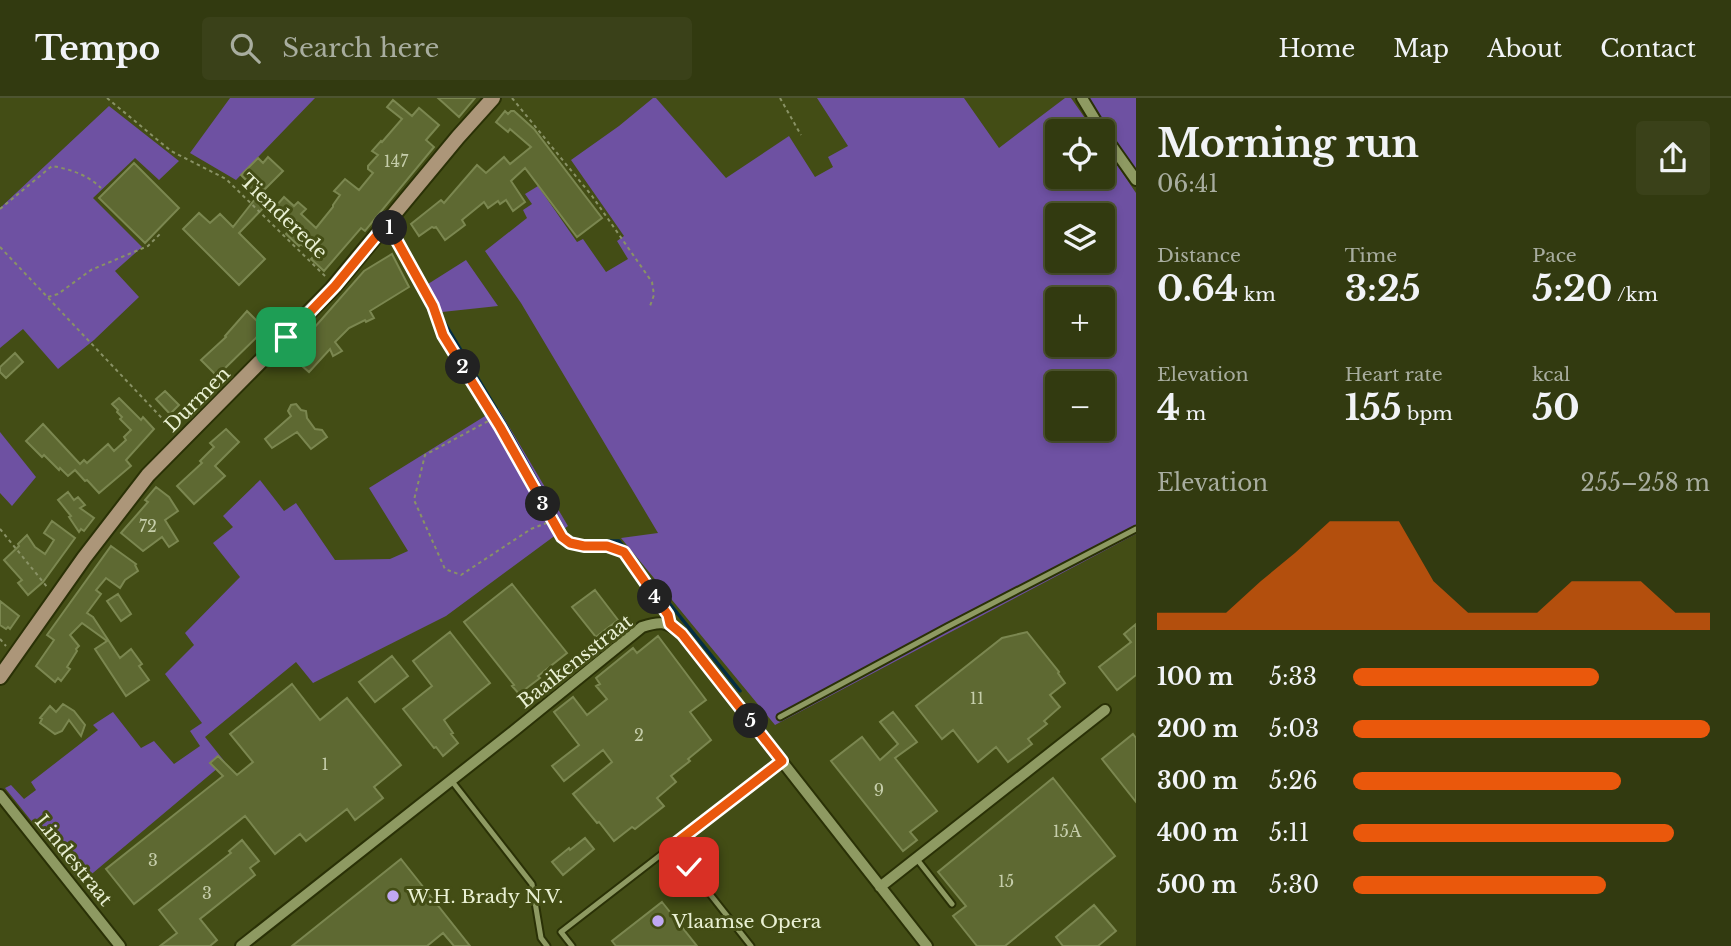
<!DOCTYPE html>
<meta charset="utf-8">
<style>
body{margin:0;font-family:"Libre Baskerville",serif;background:#3a4119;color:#f1f3f6;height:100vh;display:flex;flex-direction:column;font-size:26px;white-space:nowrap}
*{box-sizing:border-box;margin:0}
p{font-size:23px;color:#a8ad9f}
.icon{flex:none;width:38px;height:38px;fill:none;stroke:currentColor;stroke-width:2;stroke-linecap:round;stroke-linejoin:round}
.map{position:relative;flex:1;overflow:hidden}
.sheet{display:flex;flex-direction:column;background:#323a10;width:595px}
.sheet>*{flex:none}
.fabs{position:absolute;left:1045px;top:21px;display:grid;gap:14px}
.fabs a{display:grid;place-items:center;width:70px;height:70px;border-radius:7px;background:#323a10;box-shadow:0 4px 10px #0003,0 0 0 2px #4d5430;font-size:35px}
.pin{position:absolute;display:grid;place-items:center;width:60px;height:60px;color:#fff;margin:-30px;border-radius:14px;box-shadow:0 4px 10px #0006}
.km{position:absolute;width:35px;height:35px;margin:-18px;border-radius:50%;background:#222;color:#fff;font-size:19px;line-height:35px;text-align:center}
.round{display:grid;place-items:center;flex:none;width:74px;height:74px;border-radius:7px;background:#3a4119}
.summary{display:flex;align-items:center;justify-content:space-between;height:119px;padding:0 21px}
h1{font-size:38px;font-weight:800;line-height:52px}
.stats{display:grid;grid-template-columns:repeat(3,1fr);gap:10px;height:119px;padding:7px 21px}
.stats div{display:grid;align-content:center}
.stats b{font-size:35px;font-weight:800}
.stats small{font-size:19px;font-weight:400}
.stats p{font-size:19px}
.chart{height:196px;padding:14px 21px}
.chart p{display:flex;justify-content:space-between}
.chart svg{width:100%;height:126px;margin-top:7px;fill:#ea580c;opacity:.7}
ul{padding:0 21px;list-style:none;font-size:23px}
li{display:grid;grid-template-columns:112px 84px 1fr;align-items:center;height:52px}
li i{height:18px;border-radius:9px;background:#ea580c}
header{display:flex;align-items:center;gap:42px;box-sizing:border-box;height:98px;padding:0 35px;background:#323a10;border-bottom:2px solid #4d5430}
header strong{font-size:33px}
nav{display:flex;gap:38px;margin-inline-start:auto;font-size:24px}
.search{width:490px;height:63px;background:#3a4119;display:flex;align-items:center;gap:18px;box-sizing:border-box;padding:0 24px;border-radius:7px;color:#a8ad9f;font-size:26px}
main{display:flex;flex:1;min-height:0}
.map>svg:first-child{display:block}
.green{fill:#6e51a2;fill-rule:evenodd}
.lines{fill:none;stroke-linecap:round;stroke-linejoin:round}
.stream{stroke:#042d43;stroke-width:3.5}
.building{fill:#5e6932;stroke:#7b8750;stroke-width:2}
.lane-casing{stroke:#2a3106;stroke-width:9}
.street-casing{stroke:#2a3106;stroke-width:14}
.secondary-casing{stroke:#2a3106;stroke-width:18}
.path{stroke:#899265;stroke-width:2;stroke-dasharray:3.5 3.5;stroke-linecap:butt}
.lane{stroke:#8e9a62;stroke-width:5}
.street{stroke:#8e9a62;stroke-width:10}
.secondary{stroke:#ac9679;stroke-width:14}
.route-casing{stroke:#fff;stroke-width:14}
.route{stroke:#ea580c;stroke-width:9}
.poi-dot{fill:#c0a8f3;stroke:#434d15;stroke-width:2.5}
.labels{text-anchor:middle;stroke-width:6;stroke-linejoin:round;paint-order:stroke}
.number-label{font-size:16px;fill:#c6ceab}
.street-label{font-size:19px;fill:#e9f0d3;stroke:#434d15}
.poi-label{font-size:19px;fill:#e9f0d3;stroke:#434d15;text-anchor:start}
</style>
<header>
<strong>Tempo</strong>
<div class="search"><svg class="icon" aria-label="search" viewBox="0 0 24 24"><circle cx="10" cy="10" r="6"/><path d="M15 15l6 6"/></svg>Search here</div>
<nav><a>Home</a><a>Map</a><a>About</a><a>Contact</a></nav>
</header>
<main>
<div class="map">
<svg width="1136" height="848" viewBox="0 0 1136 848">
<rect width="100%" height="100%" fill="#434d15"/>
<path class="green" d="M230 0H315L236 82 190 55Z
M653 0H656L726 80 789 38 815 79 833 69 828 59 848 48 817 0H964L999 50 1065 0H1071L1094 33H1057V79H1102L1103 46 1136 95V436L775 627 621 440 658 435 521 205 485 153 527 120 523 112 532 106 525 96 538 88 577 144 583 141 606 174 628 161 617 143 624 138 571 62 619 28ZM1057 117H1102V163H1057ZM1057 201H1102V247H1057ZM1057 285H1102V331H1057Z
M1087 0H1136V73L1087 2Z
M109 8 179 63 159 82 135 60 93 100 142 149 115 173 139 199 94 242 58 271 23 231 0 250V110Z
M466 162 498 208 442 214 428 186Z
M498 310 568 428 446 518 313 585 296 564 205 639 225 664 81 785 5 690 11 687 24 701 36 692 31 684 98 632 93 627 113 614 141 650 154 643 174 666 200 648 190 633 202 625 165 576 194 547 185 535 240 479 213 445 233 429 223 418 260 382 284 413 296 405 335 462 390 461 408 453 369 390Z
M0 334 36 379 12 408 0 395Z"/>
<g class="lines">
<path class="stream" d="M444 224 507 329 568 439 575 443H619L740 593"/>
</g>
<path class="building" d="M438 0H475L459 19Z
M393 2 412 18 419 10 439 27 426 42 434 49 365 133 361 130 324 173 311 161 314 158 301 146 299 148 286 136 297 124 277 107 284 99 294 108 298 104 306 111 301 116 316 130 333 109V107L340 97 334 93 345 81 359 92 373 75 368 71V68L378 57 372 53 381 43 382 44 402 21 387 9Z
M505 13 508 16 511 13H514L534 31 602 120 577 139 525 70 511 83 525 104 513 113 506 102 500 106 498 103 488 110 484 104 462 122 465 127 445 142 436 129 434 130 432 129 419 138 411 126 441 102 444 105 477 67 486 75 504 59 510 66 531 49 510 31 508 34 496 24Z
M268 59 283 73 263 93 271 102 239 135 265 161 239 187 183 131 199 115 210 125 220 116 233 129 255 101 242 88 247 83 241 77 258 60 263 65Z
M134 65 179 110 145 145 99 100Z
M392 156 409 189 370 213 374 220 366 224 365 222 349 230 335 244 342 253 333 258 330 251 309 274 294 261 296 259 292 255 364 173Z
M247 213 265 231 217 278 201 262 226 239 225 238Z
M15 255 23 264 6 280 0 274V269Z
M165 293 179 307 170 316 156 301Z
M119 300 141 322 143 319 154 331 126 362 131 368 99 395 87 382 85 383 75 372 68 378 60 370 59 372 44 357 42 359 26 343 43 326 80 366 84 362 87 365 108 346 114 353 126 342 124 339 131 332 120 321 122 319 117 314 118 312 112 306Z
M296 306 301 312 306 313 307 320 315 331 322 332 327 339 311 351 297 334 272 350 265 341 291 318 288 313 291 307Z
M226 331 239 344 215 368 225 378 194 406 177 388 202 365 200 363 214 349 210 345Z
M156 389 169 399 178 413 165 422 178 443 169 449 162 439 143 453 121 435 148 404 145 402Z
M68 394 74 402 78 399 85 407 80 410 94 420 84 433 81 431 79 434 69 419 71 418 58 402Z
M52 423 75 440 43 484 28 497 18 485 22 482 4 462 19 448 18 446 27 437 35 449 45 456 54 442 44 435Z
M111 448 136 466 135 467 138 473 125 482 120 490 106 480 96 492 101 496 87 515 93 519 120 560 131 551 142 566 139 568 149 582 126 598 95 551 107 543 82 525 70 537 79 548 76 551 77 553 67 569 70 571 61 583 58 580 55 584 36 568 54 542 47 537Z
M512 486 567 555 538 578 540 580 519 596 512 588 514 587 464 524Z
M595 492 618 522 596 539 572 509Z
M118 496 131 516 121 523 107 503Z
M0 503 19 518 10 531 8 529 6 531 0 527Z
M1136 526V577L1117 592 1099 569 1131 544 1124 536Z
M450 534 490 585 444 622 453 635 451 636 458 645 443 658 436 649 434 650 403 611 432 588 413 563Z
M1027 534 1059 574 1058 575 1065 585 1050 597 1060 609 1044 623 1047 626 1028 641 1032 646 1008 664 996 649 978 664 953 632 942 641 916 608 1002 540Z
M658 538 706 602 690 614 711 642 688 661 690 663 671 678 676 684 657 700 664 708 635 731 632 729 614 743 599 724 597 725 573 696 612 664 603 652 564 683 552 668 579 647 554 614 573 599 587 617 607 601 596 588 600 586 596 580 633 550 637 555Z
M392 558 408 578 375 604 359 584Z
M292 586 320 622 347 600 401 667 374 689 383 700 355 722 347 711 306 743 300 736 275 756 245 718 134 806 106 771 223 678 210 665 218 658 237 677 253 664 230 636Z
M63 606 74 613 85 627 81 638 69 622 62 633 55 636 40 625 42 621 40 620 50 608 56 614Z
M893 614 917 644 895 660 937 713 910 734 917 742 903 753 831 663 862 639 880 662 898 646 880 624Z
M1133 636 1136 640V704L1102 661Z
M1053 680 1115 758 1005 848H977L953 818 966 808 938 774Z
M585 740 594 751 563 777 552 764 569 750 570 752Z
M242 742 259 763 250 770 255 777 200 821 217 842 210 848H160L177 835 159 812 231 755 229 753Z
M401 761 470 848H454L443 835 427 848H292Z
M662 804 697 848H616L612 843Z
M1094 807 1116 833 1098 848H1063L1056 839Z"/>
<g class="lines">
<g class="lane-casing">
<path id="lane" d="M780 619 947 529 1136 431
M451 682 532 786 541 840 547 848
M672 748 751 848
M916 760 952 806
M572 848 561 834 782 663"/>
</g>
<g class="street-casing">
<path id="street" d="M1082 0 1102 33
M1102 34 1136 82
M0 697 120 848
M880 789 1105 612
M241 848 515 632 642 529C660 523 666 523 682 536L927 848"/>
</g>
<g class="secondary-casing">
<path id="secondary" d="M0 579 84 460 148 377 332 191 458 39 493 0"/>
</g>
<path class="path" d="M107 0 171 53 226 81 327 180
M512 0 592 98 652 184 654 197 650 208
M780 0 801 37
M0 111 52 68C70 71 88 77 101 90
M393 136 433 208 443 237 500 329 562 439 570 445 584 448H607L624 454 667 515
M0 149 175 334
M48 199 58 196 91 172 148 148 160 136
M494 320 425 357 414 402 445 471 461 477 531 431 552 423
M0 431 48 490
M0 541 6 548"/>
<use href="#lane" class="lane"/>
<use href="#street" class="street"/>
<use href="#secondary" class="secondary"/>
</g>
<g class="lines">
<g class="route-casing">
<path id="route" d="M286 239 335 188 387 125 433 208 443 237 500 329 562 439 570 445 584 448H607L624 454 668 517 670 526 682 536 782 663 672 748 689 769"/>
</g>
<use href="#route" class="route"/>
</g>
<g class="poi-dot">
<circle cx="393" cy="798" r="7"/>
<circle cx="658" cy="823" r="7"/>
</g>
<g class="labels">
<g class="number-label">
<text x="396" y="69">147</text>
<text x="148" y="434">72</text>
<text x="977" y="606">11</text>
<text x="639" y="643">2</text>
<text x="325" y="672">1</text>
<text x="879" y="698">9</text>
<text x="1067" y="739">15A</text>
<text x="153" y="768">3</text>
<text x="1006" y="789">15</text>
<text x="207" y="801">3</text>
</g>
<g class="street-label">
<text transform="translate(284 118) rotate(44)" y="7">Tienderede</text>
<text transform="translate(197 301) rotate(-45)" y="7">Durmen</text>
<text transform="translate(575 563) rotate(-38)" y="7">Baaikensstraat</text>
<text transform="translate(74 762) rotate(51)" y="7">Lindestraat</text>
</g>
<g class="poi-label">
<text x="407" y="805">W.H. Brady N.V.</text>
<text x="672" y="830">Vlaamse Opera</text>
</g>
</g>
</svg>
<div class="fabs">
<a><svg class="icon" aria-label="locate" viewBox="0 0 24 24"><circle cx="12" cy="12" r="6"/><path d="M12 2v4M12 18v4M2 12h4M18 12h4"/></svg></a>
<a><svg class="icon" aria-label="layers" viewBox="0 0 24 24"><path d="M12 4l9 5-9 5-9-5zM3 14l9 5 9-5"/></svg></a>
<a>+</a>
<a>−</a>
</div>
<div class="pin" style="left:286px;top:239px;background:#1e9e55"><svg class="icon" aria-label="arrive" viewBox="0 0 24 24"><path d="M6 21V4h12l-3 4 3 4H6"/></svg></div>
<div class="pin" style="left:689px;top:769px;background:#d93025"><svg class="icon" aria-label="check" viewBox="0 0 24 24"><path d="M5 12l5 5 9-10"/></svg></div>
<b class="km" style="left:390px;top:130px">1</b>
<b class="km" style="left:463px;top:269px">2</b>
<b class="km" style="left:543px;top:406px">3</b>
<b class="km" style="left:655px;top:499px">4</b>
<b class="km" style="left:751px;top:623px">5</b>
</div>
<section class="sheet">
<div class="summary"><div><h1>Morning run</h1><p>06:41</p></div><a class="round"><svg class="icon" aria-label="share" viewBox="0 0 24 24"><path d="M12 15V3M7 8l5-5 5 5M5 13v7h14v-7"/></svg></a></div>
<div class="stats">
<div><p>Distance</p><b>0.64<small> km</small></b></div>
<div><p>Time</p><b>3:25</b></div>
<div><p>Pace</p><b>5:20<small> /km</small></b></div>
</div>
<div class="stats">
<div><p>Elevation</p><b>4<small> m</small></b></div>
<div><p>Heart rate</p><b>155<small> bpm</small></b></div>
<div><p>kcal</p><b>50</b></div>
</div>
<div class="chart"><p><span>Elevation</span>255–258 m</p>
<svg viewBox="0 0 160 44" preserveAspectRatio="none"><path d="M0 44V38L10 38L20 38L30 27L40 17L50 6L60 6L70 6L80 27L90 38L100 38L110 38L120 27L130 27L140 27L150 38L160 38V44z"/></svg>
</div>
<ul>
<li><b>100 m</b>5:33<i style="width:69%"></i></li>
<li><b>200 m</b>5:03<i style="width:100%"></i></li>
<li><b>300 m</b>5:26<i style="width:75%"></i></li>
<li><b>400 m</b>5:11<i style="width:90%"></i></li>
<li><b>500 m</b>5:30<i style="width:71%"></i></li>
</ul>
</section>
</main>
